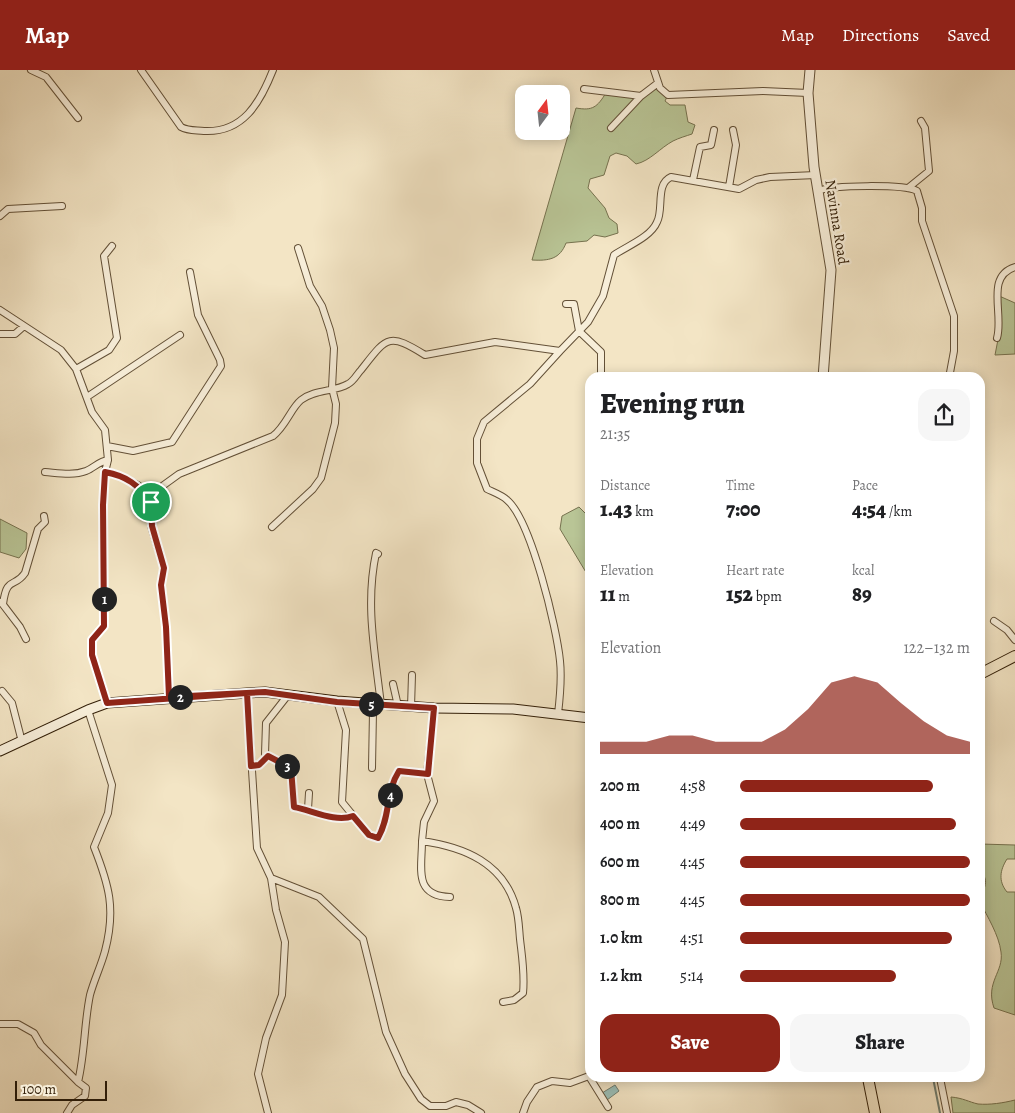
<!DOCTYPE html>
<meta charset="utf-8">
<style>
body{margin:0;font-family:Alegreya,serif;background:#f6f6f6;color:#202124;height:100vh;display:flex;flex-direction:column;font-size:19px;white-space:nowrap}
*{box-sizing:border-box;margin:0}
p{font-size:16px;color:#757577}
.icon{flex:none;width:28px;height:28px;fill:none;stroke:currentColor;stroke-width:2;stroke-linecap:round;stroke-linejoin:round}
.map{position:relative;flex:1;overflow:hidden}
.drawer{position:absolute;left:585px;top:302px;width:400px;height:710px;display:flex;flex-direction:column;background:#fff;border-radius:15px;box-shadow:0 2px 12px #0003}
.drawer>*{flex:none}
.needle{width:32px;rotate:15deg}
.controls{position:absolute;left:515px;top:15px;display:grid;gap:10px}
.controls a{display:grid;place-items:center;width:55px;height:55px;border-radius:10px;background:#fff;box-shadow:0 2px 12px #0003;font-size:25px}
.scale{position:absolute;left:15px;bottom:12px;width:92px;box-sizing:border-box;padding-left:5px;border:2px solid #331f08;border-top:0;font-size:14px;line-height:18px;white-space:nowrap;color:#331f08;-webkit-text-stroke:4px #f7eed9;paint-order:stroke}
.pin{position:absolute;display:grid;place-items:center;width:42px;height:42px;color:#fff;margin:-21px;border:2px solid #fff;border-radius:50%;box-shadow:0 1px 5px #0007}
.km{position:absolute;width:25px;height:25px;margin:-12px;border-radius:50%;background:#222;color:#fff;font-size:14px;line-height:25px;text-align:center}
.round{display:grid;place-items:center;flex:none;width:52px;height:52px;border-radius:15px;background:#f6f6f6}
.head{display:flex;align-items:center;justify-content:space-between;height:85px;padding:0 15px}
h1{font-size:28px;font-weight:800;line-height:38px}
.figures{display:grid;grid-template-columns:repeat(3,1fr);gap:8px;height:85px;padding:5px 15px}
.figures div{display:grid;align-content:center}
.figures b{font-size:21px;font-weight:800}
.figures small{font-size:14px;font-weight:400}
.figures p{font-size:14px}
.chart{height:140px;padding:10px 15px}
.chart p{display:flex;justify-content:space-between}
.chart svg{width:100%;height:90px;margin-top:5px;fill:#8f2418;opacity:.7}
.cta{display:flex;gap:10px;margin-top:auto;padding:10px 15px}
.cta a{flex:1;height:58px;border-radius:15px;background:#8f2418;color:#fff;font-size:20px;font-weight:800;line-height:58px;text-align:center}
.cta a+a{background:#f6f6f6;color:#202124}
ul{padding:0 15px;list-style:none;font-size:16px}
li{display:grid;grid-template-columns:80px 60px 1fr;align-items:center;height:38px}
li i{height:12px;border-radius:6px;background:#8f2418}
header{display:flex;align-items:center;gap:30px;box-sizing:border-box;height:70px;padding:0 25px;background:#8f2418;color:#fff}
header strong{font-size:24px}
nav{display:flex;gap:28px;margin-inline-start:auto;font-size:18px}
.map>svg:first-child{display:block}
.green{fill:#b9c596;stroke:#76724f}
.water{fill:#9bbfb7;stroke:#717f71}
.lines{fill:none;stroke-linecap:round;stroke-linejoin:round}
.stream{stroke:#717f71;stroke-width:2}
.minor-casing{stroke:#635037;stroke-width:8}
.tertiary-casing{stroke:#635037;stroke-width:11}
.secondary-casing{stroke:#331f08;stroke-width:11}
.primary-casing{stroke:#331f08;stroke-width:12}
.minor{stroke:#f7eed9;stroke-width:6}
.tertiary{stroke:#f7eed9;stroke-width:9}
.secondary{stroke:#f7eed9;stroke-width:9}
.primary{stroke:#f3e5c5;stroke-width:10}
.route-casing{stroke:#fff;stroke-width:10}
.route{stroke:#8f2418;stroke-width:6}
.labels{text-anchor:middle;stroke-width:4.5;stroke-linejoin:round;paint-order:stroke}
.street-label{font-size:15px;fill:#331f08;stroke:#f7eed9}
</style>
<header>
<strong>Map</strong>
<nav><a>Map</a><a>Directions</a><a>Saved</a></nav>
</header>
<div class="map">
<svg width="1015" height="1043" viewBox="0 0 1015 1043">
<rect width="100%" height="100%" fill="#f3e5c5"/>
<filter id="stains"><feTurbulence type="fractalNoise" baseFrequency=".004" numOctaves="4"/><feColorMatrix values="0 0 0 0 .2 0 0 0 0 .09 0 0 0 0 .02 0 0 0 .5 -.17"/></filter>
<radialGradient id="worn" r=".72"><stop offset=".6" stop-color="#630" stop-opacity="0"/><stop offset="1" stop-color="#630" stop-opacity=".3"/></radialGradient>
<path class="green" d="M658 13 668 25 665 31 670 35H685L688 52 695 55 692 64C686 66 679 68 673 71 660 78 650 91 636 94L627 86 616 83 610 86 604 105 590 109 588 118 605 138 609 148 617 154 618 163 605 167 594 165 587 171 566 173C560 189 549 191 532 190L576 38C593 41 597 37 606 23L641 26Z
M997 225 1015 233V284L995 285 1000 259Z
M579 437 590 448V509L560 459 562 446Z
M0 449 27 463 26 479 19 488 0 482Z
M980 774 1015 775V789H1007C1000 800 998 811 1007 822H1015V945L994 938C985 912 1004 902 1001 882 999 865 987 846 980 832 981 821 992 811 980 802Z
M951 1027C963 1028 969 1032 978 1034 990 1035 1003 1033 1015 1030V1043H953Z"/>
<path class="water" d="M615 1015 619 1021 607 1030 602 1023Z"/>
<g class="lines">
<path class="stream" d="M933 1008 940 1043"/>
<g class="minor-casing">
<path id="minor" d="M31 0 46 7 78 48
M141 0 181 57C188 61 196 60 204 61 243 63 260 33 273 0
M654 0 660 18 668 25 763 21 808 23
M584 19 641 26 658 13
M611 58 641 26
M693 110 700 77 711 75 714 60
M729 117 736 75 733 60
M908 118 929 101 925 58 921 51
M818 121C832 115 904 114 917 121L922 138V151L954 246V281L949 308
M0 146 8 139 62 136
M566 234H574L579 261 601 282V308
M0 240 61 280 76 299 92 342 105 360 108 390 105 402 103 435 104 556 92 571V585L107 633
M0 264H15L24 256
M997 268C1004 244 985 206 1015 197
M76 299 109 280 117 268 104 186 112 176
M87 327 180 265
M107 376 133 381 172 372 221 296 220 290 198 245 190 202
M45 402C58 403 73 406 86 401 94 398 99 391 108 390
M105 402 115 404 138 415 151 432V456L164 498 161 515 166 557 169 627
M151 432 161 417 179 404 273 366C286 356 291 338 301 330 315 319 335 322 348 314 354 311 357 304 361 300 387 267 388 262 425 285L495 272 560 281 588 252 603 226 614 185C627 176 651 167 657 152 664 139 655 114 671 107L739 119 756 110 770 107 816 105
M272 457 313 419 321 408 335 353 336 334 332 318 334 278 330 260 322 236 310 216 298 178
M378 484 376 483C365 535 375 582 381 635
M1 532 20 557 26 569
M3 534C7 505 14 519 25 503L38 459 45 452 44 446
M994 551 1007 560 1015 570
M393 614 398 636
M2 621 12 633 22 672
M247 623 257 778 271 808 276 840 285 872 282 925 266 968 258 1004 268 1043
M288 625 266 653 265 684 291 698 294 737C311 740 336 753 353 746
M337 631 346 660 342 732 369 765 378 768C391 745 385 723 399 701L427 704 434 731 424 752 422 771C464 777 504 793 516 838 519 848 519 859 520 869 522 887 525 904 523 923L514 930 503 932
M411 637 412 605
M558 644C560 627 562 609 560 591 557 559 531 450 507 430 502 425 493 422 487 419L477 393V369L484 352 530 314 560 281
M589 648 590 657
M251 696 259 695 268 686
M372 698 373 641 377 634
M427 704 434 638
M308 739 309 723
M422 771C422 798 413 826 450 827
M271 808 319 827 363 869 386 962 405 1004 421 1029 430 1036H446L456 1032 468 1035 481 1043
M0 954H18L34 963 41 975 78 1012
M590 1008 608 1037
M940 1008 947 1043
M67 1043 72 1035 85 1026 86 1018 78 1012C85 983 84 954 90 925 94 910 101 896 105 881 116 839 109 815 94 777L108 743 112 715 88 640
M523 1043 527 1032 537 1017 552 1011 570 1013 589 1006 590 1003"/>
</g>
<g class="tertiary-casing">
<path id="tertiary" d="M810 0 808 23 814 97 831 200 823 308"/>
</g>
<g class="secondary-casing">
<path id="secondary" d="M0 681 88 640 107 633 247 623 265 622 337 631 434 638 513 639 590 648"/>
</g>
<g class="primary-casing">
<path id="primary" d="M980 604 1015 586
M868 1008 875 1043"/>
</g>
<use href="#minor" class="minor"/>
<use href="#tertiary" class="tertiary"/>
<use href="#secondary" class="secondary"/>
<use href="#primary" class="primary"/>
</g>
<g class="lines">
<g class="route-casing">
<path id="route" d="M151 432C138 415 127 406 105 402L103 435 104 556 92 570V585L107 633 247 623 251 696 259 695 268 686 291 698 294 737C311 740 336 753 353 746L369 765 378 768C391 745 385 723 399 701L428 704 434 638 337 632 265 622 169 627 166 557 161 515 164 498 152 456 151 432"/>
</g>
<use href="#route" class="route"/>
</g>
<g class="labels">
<g class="street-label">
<text transform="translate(837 152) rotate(81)" y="5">Navinna Road</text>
</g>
</g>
<rect width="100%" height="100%" filter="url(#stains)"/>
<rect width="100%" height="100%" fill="url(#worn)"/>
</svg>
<div class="controls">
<a><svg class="needle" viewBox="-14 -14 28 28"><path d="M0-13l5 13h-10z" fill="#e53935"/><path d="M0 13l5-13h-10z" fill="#757577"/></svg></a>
</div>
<div class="scale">100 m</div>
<div class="pin" style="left:151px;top:432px;background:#1e9e55"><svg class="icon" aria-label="arrive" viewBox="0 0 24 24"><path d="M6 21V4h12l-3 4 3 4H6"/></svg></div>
<b class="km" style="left:104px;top:529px">1</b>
<b class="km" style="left:180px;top:627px">2</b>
<b class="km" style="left:287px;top:696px">3</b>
<b class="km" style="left:390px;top:725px">4</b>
<b class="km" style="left:371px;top:634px">5</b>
<section class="drawer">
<div class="head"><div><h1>Evening run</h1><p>21:35</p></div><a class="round"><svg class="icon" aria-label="share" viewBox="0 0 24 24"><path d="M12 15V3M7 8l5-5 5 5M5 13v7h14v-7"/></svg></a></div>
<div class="figures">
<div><p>Distance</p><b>1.43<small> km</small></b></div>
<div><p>Time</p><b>7:00</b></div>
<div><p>Pace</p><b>4:54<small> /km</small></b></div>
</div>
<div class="figures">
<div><p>Elevation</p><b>11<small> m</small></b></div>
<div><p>Heart rate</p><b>152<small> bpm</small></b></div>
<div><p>kcal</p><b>89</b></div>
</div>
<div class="chart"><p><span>Elevation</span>122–132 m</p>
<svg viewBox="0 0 160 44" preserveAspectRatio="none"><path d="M0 44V38L10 38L20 38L30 35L40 35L50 38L60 38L70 38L80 32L90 22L100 9L110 6L120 9L130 19L140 28L150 35L160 38V44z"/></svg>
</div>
<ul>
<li><b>200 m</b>4:58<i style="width:84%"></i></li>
<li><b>400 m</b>4:49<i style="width:94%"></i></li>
<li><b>600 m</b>4:45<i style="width:100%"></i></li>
<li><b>800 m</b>4:45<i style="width:100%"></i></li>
<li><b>1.0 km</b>4:51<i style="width:92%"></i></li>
<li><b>1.2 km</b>5:14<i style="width:68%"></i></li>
</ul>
<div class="cta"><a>Save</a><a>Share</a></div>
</section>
</div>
